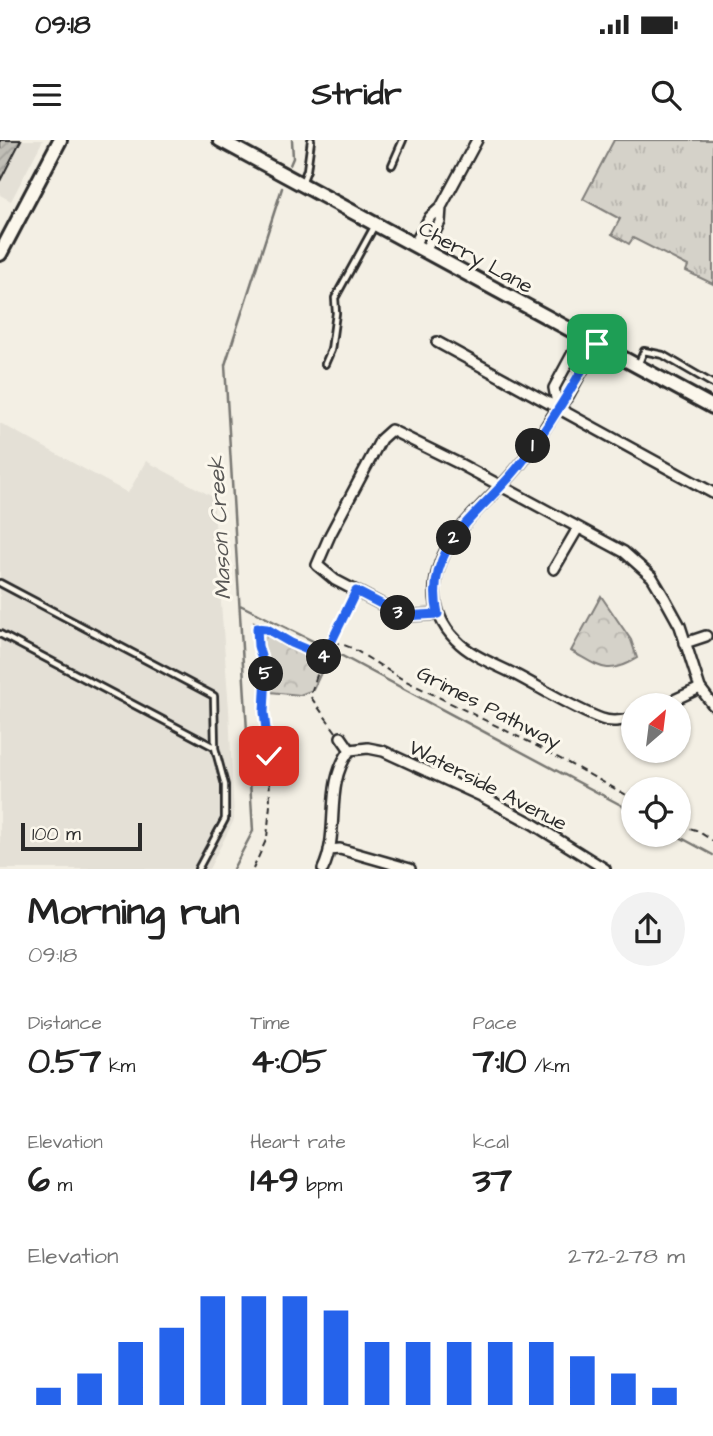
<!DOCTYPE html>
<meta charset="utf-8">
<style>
body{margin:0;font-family:"Architects Daughter",sans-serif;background:#f2f2f2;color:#222;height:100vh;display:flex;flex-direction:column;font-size:26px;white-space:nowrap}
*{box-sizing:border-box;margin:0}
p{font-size:23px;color:#767676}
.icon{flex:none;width:38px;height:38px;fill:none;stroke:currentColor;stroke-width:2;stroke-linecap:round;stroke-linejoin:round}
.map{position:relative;height:729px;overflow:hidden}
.drawer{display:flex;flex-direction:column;background:#fff;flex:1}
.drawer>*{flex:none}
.needle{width:46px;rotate:28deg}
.buttons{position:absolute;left:621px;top:553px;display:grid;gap:14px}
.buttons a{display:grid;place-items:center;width:70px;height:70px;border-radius:50%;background:#fff;box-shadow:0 2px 5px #0004;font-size:35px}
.scale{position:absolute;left:21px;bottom:18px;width:121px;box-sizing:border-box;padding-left:7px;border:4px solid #2b2b2b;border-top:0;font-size:19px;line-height:24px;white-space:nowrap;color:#2b2b2b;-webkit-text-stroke:5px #fbf7ec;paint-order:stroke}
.pin{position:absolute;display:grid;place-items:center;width:60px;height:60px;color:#fff;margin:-30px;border-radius:14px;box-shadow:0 4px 10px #0006}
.km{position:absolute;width:35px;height:35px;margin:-18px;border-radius:50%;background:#222;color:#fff;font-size:19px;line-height:35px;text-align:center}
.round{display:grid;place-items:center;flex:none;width:74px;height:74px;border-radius:37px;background:#f2f2f2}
.summary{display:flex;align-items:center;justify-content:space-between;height:119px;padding:0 28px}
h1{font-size:38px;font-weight:700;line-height:52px}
.metrics{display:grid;grid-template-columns:repeat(3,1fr);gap:10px;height:119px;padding:7px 28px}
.metrics div{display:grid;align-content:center}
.metrics b{font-size:35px;font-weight:700}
.metrics small{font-size:19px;font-weight:400}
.metrics p{font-size:19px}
.chart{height:196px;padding:14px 28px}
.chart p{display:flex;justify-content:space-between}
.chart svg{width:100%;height:126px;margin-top:7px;stroke:#2563eb;stroke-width:6}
.status{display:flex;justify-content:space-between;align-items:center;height:49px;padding:0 35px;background:#fff;direction:ltr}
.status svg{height:19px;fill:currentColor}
header{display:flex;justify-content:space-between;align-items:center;height:91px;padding:0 28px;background:#fff;font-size:32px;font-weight:700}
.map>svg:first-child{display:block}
.built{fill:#e4e0d6}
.grass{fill:url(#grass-tufts);stroke:#807e7a;stroke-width:2}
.forest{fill:url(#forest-crowns);stroke:#807e7a;stroke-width:2}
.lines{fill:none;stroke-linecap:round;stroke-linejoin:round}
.stream{stroke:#787772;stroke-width:2.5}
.building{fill:url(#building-hatch);stroke:#2b2b2b;stroke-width:2}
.lane-casing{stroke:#2b2b2b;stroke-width:10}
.street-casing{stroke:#2b2b2b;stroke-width:14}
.secondary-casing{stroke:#2b2b2b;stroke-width:18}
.path{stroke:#2b2b2b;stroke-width:2;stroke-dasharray:7 5;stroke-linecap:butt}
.lane{stroke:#fbf7ec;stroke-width:4.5}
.street{stroke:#fbf7ec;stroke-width:9}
.secondary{stroke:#fbf7ec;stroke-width:12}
.route-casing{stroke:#fff;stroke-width:14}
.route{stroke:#2563eb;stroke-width:9}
.labels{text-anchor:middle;stroke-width:6;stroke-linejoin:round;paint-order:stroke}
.street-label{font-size:21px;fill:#2b2b2b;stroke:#fbf7ec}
.water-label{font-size:23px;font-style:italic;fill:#585755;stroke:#fbf7ec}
</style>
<div class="status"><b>09:18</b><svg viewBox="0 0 49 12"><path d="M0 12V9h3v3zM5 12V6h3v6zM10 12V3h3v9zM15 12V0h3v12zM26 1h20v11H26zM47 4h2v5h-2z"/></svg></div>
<header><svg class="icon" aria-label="menu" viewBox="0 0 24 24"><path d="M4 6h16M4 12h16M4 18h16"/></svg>Stridr<svg class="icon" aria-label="search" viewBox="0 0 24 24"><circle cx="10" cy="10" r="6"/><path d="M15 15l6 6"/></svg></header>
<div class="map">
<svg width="713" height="729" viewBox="0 0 713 729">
<defs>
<pattern id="grass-tufts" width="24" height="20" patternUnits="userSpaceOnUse" patternTransform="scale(1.75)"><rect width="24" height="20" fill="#d5d2c9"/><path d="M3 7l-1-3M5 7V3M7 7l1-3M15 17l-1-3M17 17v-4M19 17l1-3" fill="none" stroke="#b7b4ad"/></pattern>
<pattern id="forest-crowns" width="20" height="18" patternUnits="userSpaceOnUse" patternTransform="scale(1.75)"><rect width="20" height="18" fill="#d5d2c9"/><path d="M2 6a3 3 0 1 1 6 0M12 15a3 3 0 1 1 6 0" fill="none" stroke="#b7b4ad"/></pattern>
<pattern id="building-hatch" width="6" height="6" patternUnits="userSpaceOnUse" patternTransform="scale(1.75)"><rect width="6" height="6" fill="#c0beb6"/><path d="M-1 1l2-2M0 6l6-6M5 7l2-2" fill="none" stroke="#a5a39d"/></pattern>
</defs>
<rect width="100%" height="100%" fill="#f3efe4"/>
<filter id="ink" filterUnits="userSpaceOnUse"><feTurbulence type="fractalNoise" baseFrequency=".0143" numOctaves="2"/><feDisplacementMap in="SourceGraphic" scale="14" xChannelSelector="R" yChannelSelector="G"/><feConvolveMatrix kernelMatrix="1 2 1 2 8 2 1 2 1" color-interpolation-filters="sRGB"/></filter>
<g filter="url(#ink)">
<path class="built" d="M0 0H43L11 61 0 55Z
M0 283 128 353 146 321 213 357 229 569 234 680 209 729H0Z"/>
<path class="grass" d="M614 0H713V144L686 131 688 126 633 98 629 104 612 94 620 79 583 59Z"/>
<path class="forest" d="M601 456 631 500 637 518C607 537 599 526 571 511Z
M254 482 327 520 313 550 300 555 270 552Z"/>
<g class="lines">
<path class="stream" d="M290 25 293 18 292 0
M240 465 325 507
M331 510 634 672
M676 695 713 715
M233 729 253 691 225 225 282 48"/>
</g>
<path class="building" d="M0 0H21L0 41Z"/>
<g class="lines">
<g class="lane-casing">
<path id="lane" d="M392 25 403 0
M302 43 307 30 311 0
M639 223 644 211 663 215 713 244
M325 224 331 210 336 173 335 158 375 85
M0 443 214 556 215 608 225 645V679L198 729
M0 494 214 607"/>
</g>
<g class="street-casing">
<path id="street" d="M414 105 430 77 441 67 477 0
M425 111 440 82 441 67
M582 196 554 248 558 268 568 256 597 204
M437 202 713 353
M558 268C546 286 535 305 522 322 492 362 439 392 435 447 434 468 441 485 456 500 471 516 497 525 516 535 541 548 576 570 602 579 612 583 623 580 634 578
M554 429 578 388
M438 474 404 476 335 440 317 425 330 395 381 299 391 290 460 324 624 412 652 437 664 457 680 486 700 548 713 565
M685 503 706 496
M663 565 700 548
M341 597 350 610
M350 610 368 608 383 611 481 656 533 684 605 729
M329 710 340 709 410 729
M323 729C341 691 323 646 350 610"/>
</g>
<g class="secondary-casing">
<path id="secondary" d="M220 0 713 267
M0 114 60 0"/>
</g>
<path class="path" d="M333 501 352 508 402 539 533 604 634 659
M336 592 310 556 321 523 353 458
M679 685 696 690 713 701
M253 729 267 698 270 665 269 616 264 572 266 533 258 506 257 488 267 489 291 503 324 517"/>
<use href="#lane" class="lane"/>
<use href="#street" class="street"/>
<use href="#secondary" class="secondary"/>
</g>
</g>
<g class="lines" filter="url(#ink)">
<g class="route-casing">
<path id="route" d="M269 616 264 572 266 533 258 506 257 488 267 489 291 503 324 517 356 451 404 476 438 474C422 403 486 371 522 322 550 285 574 244 597 204"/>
</g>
<use href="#route" class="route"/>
</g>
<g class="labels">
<g class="street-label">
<text transform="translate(476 117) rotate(29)" y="7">Cherry Lane</text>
<text transform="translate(489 567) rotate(27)" y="7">Grimes Pathway</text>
<text transform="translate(488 645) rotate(27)" y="7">Waterside Avenue</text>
</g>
<g class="water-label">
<text transform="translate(219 388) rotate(-93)" y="8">Mason Creek</text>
</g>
</g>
</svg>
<div class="buttons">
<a><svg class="needle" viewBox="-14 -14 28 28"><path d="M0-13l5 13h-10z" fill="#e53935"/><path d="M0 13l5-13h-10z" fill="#767676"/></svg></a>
<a><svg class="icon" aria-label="locate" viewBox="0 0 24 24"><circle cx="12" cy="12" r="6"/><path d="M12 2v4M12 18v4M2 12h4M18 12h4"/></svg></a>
</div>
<div class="scale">100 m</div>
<div class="pin" style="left:597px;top:204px;background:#1e9e55"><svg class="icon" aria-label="arrive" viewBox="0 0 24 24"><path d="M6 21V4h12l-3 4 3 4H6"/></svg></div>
<div class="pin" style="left:269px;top:616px;background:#d93025"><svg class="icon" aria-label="check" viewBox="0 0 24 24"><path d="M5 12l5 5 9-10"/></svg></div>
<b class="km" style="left:533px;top:306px">1</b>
<b class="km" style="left:454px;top:398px">2</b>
<b class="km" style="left:398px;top:473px">3</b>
<b class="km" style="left:324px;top:517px">4</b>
<b class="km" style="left:266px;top:534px">5</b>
</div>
<section class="drawer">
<div class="summary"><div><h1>Morning run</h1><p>09:18</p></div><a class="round"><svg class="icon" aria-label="share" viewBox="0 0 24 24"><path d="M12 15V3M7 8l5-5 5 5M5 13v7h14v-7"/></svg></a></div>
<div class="metrics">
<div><p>Distance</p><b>0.57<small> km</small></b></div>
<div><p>Time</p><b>4:05</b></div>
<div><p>Pace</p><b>7:10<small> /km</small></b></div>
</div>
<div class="metrics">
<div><p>Elevation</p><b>6<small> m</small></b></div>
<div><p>Heart rate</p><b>149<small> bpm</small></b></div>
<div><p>kcal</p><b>37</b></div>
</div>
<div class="chart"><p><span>Elevation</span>272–278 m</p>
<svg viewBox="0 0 160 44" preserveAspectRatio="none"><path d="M5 44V38M15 44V33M25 44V22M35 44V17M45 44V6M55 44V6M65 44V6M75 44V11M85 44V22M95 44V22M105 44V22M115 44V22M125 44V22M135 44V27M145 44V33M155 44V38"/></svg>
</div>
</section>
